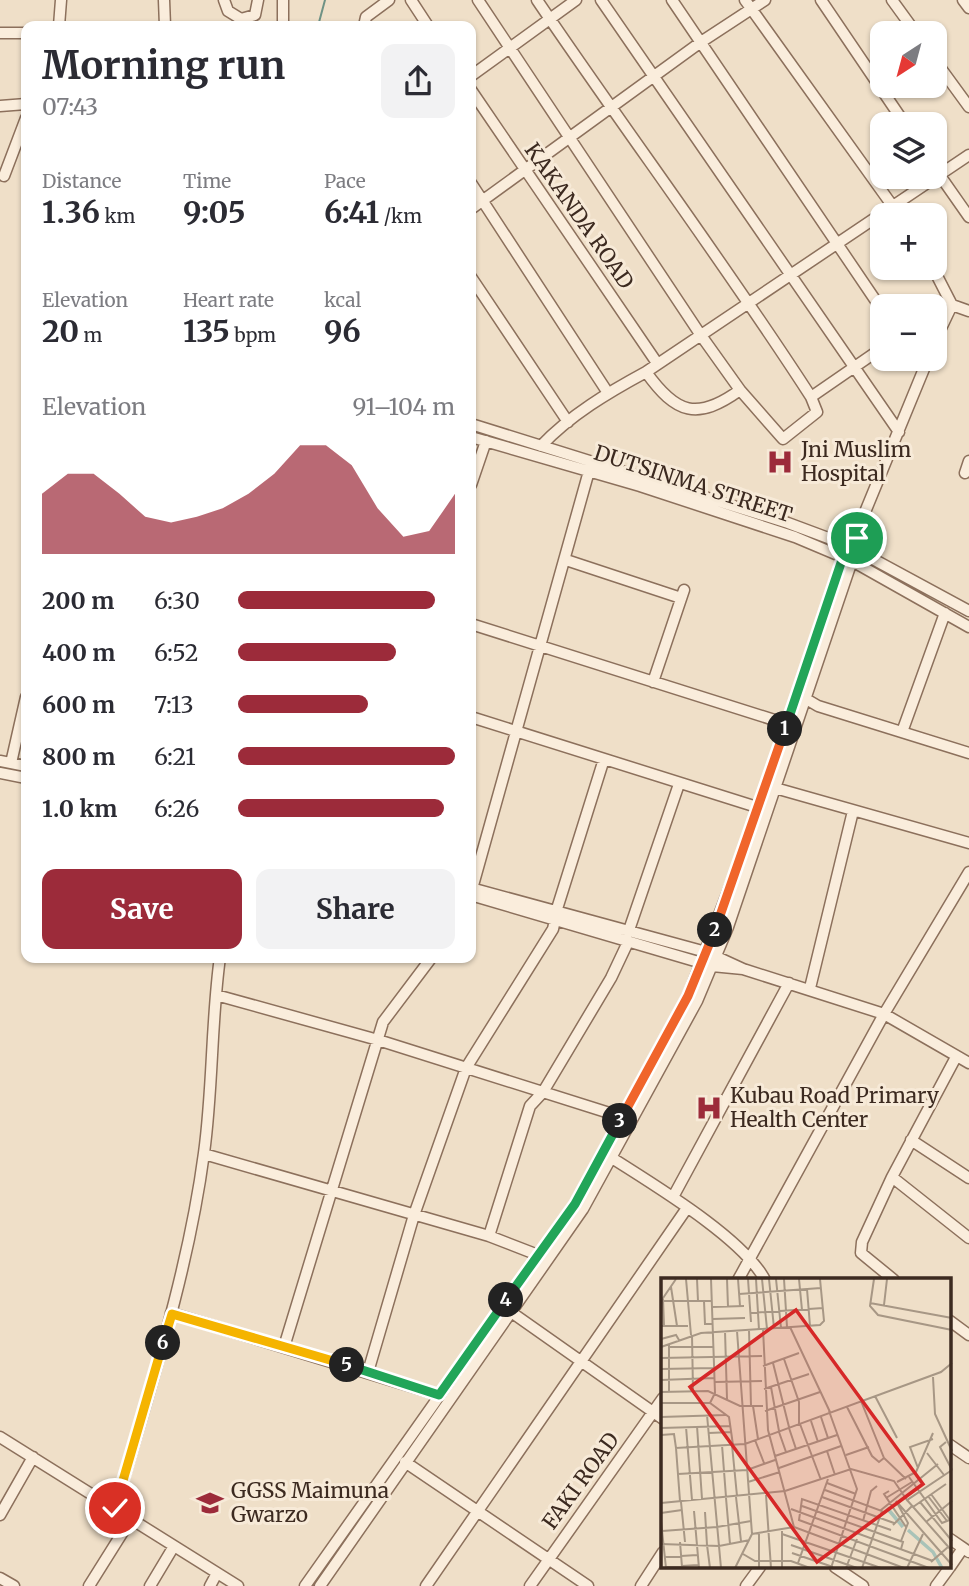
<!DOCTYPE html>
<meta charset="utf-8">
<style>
body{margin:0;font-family:Merriweather,serif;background:#f2f2f3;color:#2b2b33;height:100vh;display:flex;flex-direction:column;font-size:26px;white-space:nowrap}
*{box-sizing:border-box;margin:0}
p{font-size:23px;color:#7c7c81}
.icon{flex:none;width:38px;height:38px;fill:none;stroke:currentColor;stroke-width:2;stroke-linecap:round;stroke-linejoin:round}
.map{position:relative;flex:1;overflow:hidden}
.sheet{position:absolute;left:21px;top:21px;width:455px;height:942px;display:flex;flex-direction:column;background:#fff;border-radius:14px;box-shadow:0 2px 5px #0004}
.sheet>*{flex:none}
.needle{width:46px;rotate:216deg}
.controls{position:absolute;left:870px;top:21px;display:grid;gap:14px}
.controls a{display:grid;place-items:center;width:77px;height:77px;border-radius:14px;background:#fff;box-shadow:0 2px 5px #0004;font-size:35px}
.pin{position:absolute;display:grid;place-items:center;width:60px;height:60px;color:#fff;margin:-30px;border:4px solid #fff;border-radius:50%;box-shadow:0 2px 7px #0007}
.km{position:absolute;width:35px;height:35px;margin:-18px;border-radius:50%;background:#222;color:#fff;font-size:19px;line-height:35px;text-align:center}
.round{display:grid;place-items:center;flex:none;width:74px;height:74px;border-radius:14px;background:#f2f2f3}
.headline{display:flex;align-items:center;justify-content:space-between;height:119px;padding:0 21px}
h1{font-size:38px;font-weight:700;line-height:52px}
.figures{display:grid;grid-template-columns:repeat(3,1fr);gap:10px;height:119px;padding:7px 21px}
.figures div{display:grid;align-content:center}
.figures b{font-size:30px;font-weight:700}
.figures small{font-size:19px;font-weight:400}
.figures p{font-size:19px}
.chart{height:196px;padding:14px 21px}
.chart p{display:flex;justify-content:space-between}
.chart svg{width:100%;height:126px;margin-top:7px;fill:#9c2b3a;opacity:.7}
.button{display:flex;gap:14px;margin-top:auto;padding:14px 21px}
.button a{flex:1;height:80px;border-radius:14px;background:#9c2b3a;color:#fff;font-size:28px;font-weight:700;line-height:80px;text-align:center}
.button a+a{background:#f2f2f3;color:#2b2b33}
ul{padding:0 21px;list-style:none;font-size:23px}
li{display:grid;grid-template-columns:112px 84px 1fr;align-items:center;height:52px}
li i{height:18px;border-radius:9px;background:#9c2b3a}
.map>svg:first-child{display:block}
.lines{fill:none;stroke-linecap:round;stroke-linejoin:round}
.stream{stroke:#6f9285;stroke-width:2}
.minor-casing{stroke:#8c705c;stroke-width:13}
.minor{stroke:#faeddc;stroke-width:10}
.split-1-casing{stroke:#fff;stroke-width:14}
.split-2-casing{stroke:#fff;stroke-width:14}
.split-3-casing{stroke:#fff;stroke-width:14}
.split-4-casing{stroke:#fff;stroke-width:14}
.split-5-casing{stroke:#fff;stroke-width:14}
.split-6-casing{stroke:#fff;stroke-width:14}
.split-7-casing{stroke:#fff;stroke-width:14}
.split-1{stroke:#22a559;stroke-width:9}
.split-2{stroke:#f0652b;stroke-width:9}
.split-3{stroke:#f0652b;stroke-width:9}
.split-4{stroke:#22a559;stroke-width:9}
.split-5{stroke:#22a559;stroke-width:9}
.split-6{stroke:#f5b400;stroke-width:9}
.split-7{stroke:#f5b400;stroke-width:9}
.labels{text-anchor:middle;stroke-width:6;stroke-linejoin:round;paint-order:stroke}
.street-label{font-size:21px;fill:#3c2a20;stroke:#f7ead8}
.poi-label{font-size:21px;fill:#3c2a20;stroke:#f7ead8;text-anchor:start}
.inset-river{fill:none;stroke:#a9c3b8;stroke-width:3.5}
.inset-road{fill:none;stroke:#a79785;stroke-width:2}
.view{fill:#d62828;fill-opacity:0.15;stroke:#d62828;stroke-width:3.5}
.inset-edge{fill:none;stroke:#3c2a20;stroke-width:3.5}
</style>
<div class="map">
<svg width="969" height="1586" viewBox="0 0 969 1586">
<rect width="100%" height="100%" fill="#efdfc8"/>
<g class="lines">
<path class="stream" d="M318 26 325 0"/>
<g class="minor-casing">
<path id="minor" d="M164 0 165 26
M224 0 228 11 241 19 255 15 258 0
M411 0 428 26
M478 0 700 334 740 390 783 439 817 412 811 397 882 348
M537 0C627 133 724 262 811 397
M601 0 899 432
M672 0 882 310
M745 0 899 215
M821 0 905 124
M892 0 916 33
M963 0 969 8
M59 26 61 0
M283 26V0
M364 26 366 17 389 0
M0 33H26
M934 59 969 107
M471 76 576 0
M471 90 657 363
M0 106 26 104
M934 167 969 217
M4 176 26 118
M471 183 608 393
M471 209 701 42 765 0
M933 268 952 305 934 343
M471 277 568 422
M952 305 969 311
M646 372C676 414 697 421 740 390
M471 424 788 523 847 545 969 611
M471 437 640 486 795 537 852 561 969 627
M541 446C570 415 609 392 646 372L969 155
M965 473 969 461
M471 485 486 441
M566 560 681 598
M471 624 787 724
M653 682 684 590
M801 696 818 706 969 753
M471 717 760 808
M902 732 945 613
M0 761 26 766
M11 763 26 697
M0 773 26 778
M775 788 969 843
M471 888 706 952 743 969 884 1014 969 1063
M472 889 589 471
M474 896 712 966 743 969
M556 912 604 759
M628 933 679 784
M810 988 853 811
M216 995 378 1040 622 1117
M911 1140 969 1178
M204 1154 489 1236 538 1255
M612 1158C654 1185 743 1238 765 1280
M892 1177 969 1238
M673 1197 789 983
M489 1236 530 1106 543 1092 611 978 628 942
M738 1280 884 1014 969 872
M894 1280 861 1253 862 1242 892 1177 956 1057
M511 1312 663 1419
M171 1313 439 1395
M950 1321 969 1335
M284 1347 383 1022 432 957
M368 1372 414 1215 466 1068 553 929 555 920
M0 1437 238 1586
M950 1445 969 1458
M405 1462 588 1586
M115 1508C149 1391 188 1274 204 1153 213 1088 211 1022 220 957
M0 1515 33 1457
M950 1539 969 1552
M835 1567 863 1586
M950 1567 963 1548
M0 1578 14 1586
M89 1586 131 1519
M150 1586 174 1546
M210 1586 217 1573
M305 1586 575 1204 688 996 760 808 843 557 856 534 928 359
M320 1586 583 1209 697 1001 728 927 856 549V534
M426 1586 687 1208
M530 1586 663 1398
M641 1586 663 1552
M746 1586 760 1567
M936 1586 950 1567"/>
</g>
<use href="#minor" class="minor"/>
</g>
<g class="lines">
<g class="split-1-casing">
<path id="split-1" d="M785 729 843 557 856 534 857 538"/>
</g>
<g class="split-2-casing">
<path id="split-2" d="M715 930 785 729"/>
</g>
<g class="split-3-casing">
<path id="split-3" d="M620 1121 688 996 715 930"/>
</g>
<g class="split-4-casing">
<path id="split-4" d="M506 1300 575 1204 620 1121"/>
</g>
<g class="split-5-casing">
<path id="split-5" d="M347 1365 439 1395 506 1300"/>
</g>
<g class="split-6-casing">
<path id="split-6" d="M163 1343 172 1314 347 1365"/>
</g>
<g class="split-7-casing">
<path id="split-7" d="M115 1508 163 1343"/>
</g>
<use href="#split-1" class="split-1"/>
<use href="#split-2" class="split-2"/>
<use href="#split-3" class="split-3"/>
<use href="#split-4" class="split-4"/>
<use href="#split-5" class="split-5"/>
<use href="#split-6" class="split-6"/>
<use href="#split-7" class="split-7"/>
</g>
<defs>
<g id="hospital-bare" transform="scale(2.1)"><path d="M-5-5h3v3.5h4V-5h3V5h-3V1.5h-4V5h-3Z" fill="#9c2b3a" stroke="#f7ead8" stroke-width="2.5" paint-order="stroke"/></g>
<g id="school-bare" transform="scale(2.1)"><path d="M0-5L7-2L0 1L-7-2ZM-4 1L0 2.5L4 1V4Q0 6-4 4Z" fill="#9c2b3a" stroke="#f7ead8" stroke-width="2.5" paint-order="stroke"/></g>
</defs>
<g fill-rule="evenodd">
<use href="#hospital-bare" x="780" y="462"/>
<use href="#hospital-bare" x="709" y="1108"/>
<use href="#school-bare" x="210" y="1503"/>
</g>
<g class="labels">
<g class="street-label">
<text transform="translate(579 216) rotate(55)" y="7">KAKANDA ROAD</text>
<text transform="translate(693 484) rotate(18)" y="7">DUTSINMA STREET</text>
<text transform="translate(581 1481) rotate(-54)" y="7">FAKI ROAD</text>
</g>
<g class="poi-label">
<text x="801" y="457">Jni Muslim<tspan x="801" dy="24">Hospital</tspan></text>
<text x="730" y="1103">Kubau Road Primary<tspan x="730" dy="24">Health Center</tspan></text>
<text x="231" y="1498">GGSS Maimuna<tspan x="231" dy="24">Gwarzo</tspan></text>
</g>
</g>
<g transform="translate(661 1278)">
<rect width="290" height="290" fill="#efdfc8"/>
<path class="inset-river" d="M226 230 242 249M247 252 272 274 281 290"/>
<path class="inset-road" d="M25 1 30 57M36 1 37 23M66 1 67 29M77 1 79 28M87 1 90 44M95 1 98 52M101 1 106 51M108 1 113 50M115 1 120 50M123 1 126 49M138 1 141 32M213 1 209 28 217 37 291 52M10 9 16 48M146 11 149 48M78 16 160 10M2 21 3 48M0 23 15 1M2 23H51M43 23 44 46H52M209 25 291 40M223 27 226 1M51 29 83 28M90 35 162 30M52 41 84 40M0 48H27M129 49 169 134M102 51 107 152 133 249 243 290M88 52 90 128M64 53 66 121M76 53 91 256M31 57 32 113M0 61 15 57 18 62M8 67V114M0 69 40 55 159 47 163 43 159 1M8 69H53M0 80 101 78M123 81 138 124V146M112 85 128 149M102 88 138 75M0 91 53 90M272 99 274 136 291 173M0 102 53 100M54 104 101 103M110 109 118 153M103 111 148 96M0 114 47 113 79 128H102M214 118 236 160M200 123 223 180 245 201M0 125H49L68 139 72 167M49 125 54 115 50 1M92 128 97 161M186 129 211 178 218 184 223 180M104 133 159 114M168 133 196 211 170 290M46 137 60 290M0 139 64 137M160 139 167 160M150 143 157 164M139 146 160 202M36 148 41 221M25 149 31 222M0 150 70 148M128 150 135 171M118 154 125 174M48 155 71 154M0 157 13 156 15 170 84 166 280 94 291 85M94 162 103 185M285 164 279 169 291 192M61 167 65 219M71 167 76 218M15 170 19 223M166 173 174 197M266 175 283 197M185 177 208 169M114 178 176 157M118 190 180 168M257 190 249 169 272 161M17 196 86 192 114 182M248 199 281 245 291 241M87 204 119 194M236 204 255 194 272 155M166 205 195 216M164 212 221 233 201 290M228 213 223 216 245 249M270 216 289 242M105 217 110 290M267 218 286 243M75 219 80 263M161 219 233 245M65 220 69 266M225 220 251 204M246 222 291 273M20 224 24 264M259 224 291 263M0 225 124 213 190 191 233 203 246 222 291 192M141 228 242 264 240 271M252 229 285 206M130 231 272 283M220 232 277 186M33 233 38 290M44 234 46 267M0 235 21 232M0 243 5 290M202 243 210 213 216 208M265 244 291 223M232 247 251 228M56 249 90 243M230 252 141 221 138 242 268 290M1 253 56 249M121 253V290M98 255V290M121 256 220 290M240 263 247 245 235 223 291 287M19 264 21 289M0 266 58 268 89 262M46 267 49 290M130 267 196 290M131 275 172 289M82 276 94 283H130L149 290M4 279 36 277M270 284 287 269M137 285 167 201M5 289 37 287M74 290 91 256 133 249M185 290 196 261M246 290 262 256"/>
<path class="view" d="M135 32 262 206 156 284 29 109Z"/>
<rect width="290" height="290" class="inset-edge"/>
</g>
</svg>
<div class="controls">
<a><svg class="needle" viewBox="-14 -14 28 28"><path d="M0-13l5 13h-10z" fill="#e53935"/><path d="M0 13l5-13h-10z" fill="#7c7c81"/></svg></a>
<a><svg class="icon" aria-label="layers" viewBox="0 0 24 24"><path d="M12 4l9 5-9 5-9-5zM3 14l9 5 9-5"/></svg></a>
<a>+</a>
<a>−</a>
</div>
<div class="pin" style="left:857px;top:538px;background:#1e9e55"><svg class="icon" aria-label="arrive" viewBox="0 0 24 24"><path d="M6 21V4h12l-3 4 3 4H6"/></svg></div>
<div class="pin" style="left:115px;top:1508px;background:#d93025"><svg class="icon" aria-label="check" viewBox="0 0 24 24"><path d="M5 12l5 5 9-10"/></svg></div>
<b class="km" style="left:785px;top:729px">1</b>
<b class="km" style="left:715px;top:930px">2</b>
<b class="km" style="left:620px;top:1121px">3</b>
<b class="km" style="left:506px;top:1300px">4</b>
<b class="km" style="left:347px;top:1365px">5</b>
<b class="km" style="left:163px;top:1343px">6</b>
<section class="sheet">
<div class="headline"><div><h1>Morning run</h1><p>07:43</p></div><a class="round"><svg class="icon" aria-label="share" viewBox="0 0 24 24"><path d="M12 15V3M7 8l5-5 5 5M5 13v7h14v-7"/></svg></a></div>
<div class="figures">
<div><p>Distance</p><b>1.36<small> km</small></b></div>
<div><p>Time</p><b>9:05</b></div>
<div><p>Pace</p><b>6:41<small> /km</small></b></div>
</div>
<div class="figures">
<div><p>Elevation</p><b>20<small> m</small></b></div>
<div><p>Heart rate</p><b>135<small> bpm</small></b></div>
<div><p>kcal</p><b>96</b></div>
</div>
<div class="chart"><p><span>Elevation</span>91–104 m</p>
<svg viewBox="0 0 160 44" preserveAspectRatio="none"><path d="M0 44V23L10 16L20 16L30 23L40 31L50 33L60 31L70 28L80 23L90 16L100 6L110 6L120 13L130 28L140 38L150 36L160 23V44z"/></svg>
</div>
<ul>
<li><b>200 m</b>6:30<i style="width:91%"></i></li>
<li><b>400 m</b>6:52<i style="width:73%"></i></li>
<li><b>600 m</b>7:13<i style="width:60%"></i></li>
<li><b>800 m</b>6:21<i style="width:100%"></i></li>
<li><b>1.0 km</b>6:26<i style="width:95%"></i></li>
</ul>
<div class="button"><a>Save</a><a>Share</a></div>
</section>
</div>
